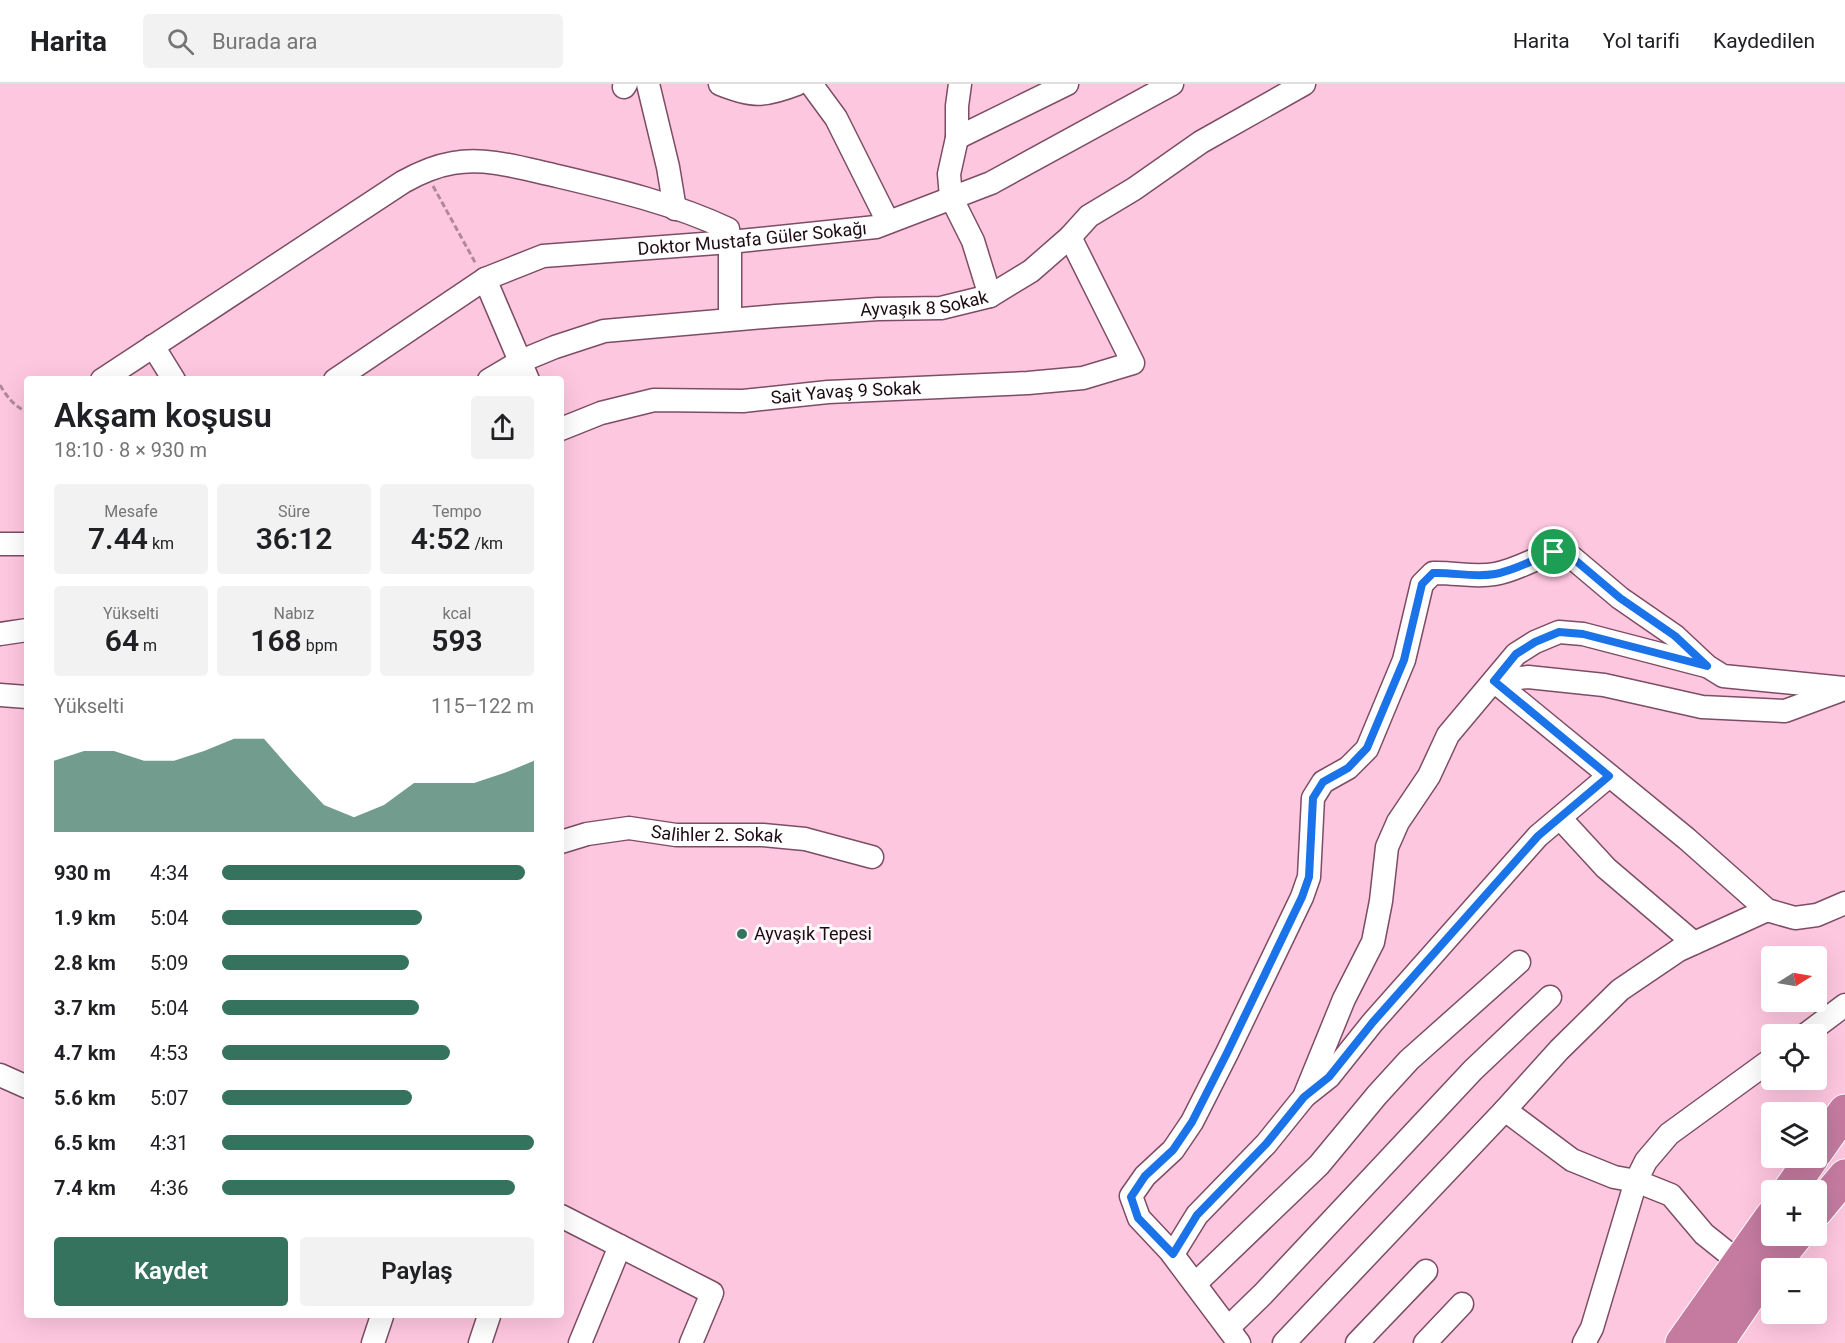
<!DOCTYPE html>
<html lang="tr">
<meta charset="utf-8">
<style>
body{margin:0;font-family:Roboto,sans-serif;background:#f2f2f2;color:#202124;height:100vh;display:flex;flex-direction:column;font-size:22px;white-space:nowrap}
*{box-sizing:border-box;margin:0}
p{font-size:20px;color:#757577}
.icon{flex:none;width:33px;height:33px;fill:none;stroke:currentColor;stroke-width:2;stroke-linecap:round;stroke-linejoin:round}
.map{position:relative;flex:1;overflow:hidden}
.drawer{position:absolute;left:24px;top:292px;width:540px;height:942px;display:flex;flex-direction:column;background:#fff;border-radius:6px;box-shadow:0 6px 24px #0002}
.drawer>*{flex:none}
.needle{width:39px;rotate:79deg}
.controls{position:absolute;left:1761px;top:862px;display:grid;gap:12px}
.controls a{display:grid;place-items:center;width:66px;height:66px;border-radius:6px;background:#fff;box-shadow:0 6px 24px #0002;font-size:30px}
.pin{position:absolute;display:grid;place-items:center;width:51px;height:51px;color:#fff;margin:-26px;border:3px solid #fff;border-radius:50%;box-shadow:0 2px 6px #0007}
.round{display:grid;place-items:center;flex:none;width:63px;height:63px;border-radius:6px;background:#f2f2f2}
.overview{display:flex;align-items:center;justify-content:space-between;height:102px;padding:0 30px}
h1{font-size:33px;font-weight:600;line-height:45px}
.stats{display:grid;grid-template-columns:repeat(3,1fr);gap:9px;height:102px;padding:6px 30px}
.stats div{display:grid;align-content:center;border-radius:6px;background:#f2f2f2;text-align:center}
.stats b{font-size:30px;font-weight:600}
.stats small{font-size:16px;font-weight:400}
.stats p{font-size:16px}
.chart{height:168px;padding:12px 30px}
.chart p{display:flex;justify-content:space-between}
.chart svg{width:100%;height:108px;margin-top:6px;fill:#36735f;opacity:.7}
.primary-button{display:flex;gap:12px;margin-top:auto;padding:12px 30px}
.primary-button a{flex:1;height:69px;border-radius:6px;background:#36735f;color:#fff;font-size:24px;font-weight:600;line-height:69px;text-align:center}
.primary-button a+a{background:#f2f2f2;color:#202124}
ul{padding:0 30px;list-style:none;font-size:20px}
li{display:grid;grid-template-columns:96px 72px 1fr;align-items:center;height:45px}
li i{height:15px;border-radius:8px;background:#36735f}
header{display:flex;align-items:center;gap:36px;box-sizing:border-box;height:84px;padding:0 30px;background:#fff;border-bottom:2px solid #e0e0e0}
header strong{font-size:28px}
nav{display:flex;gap:33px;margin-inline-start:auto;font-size:21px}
.search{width:420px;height:54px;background:#f2f2f2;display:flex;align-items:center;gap:15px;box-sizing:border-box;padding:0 21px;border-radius:6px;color:#757577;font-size:22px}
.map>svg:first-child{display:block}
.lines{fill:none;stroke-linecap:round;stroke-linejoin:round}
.minor-casing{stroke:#7c4d64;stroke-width:25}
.highway-casing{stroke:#fff;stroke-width:35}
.path{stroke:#b1879b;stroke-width:3;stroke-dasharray:6 3;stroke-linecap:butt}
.minor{stroke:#fff;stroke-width:22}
.highway{stroke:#c57ba0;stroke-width:33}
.route-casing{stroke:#fff;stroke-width:12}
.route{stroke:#1a73e8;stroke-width:8}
.poi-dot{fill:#36735f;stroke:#fef8fa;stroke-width:2}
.labels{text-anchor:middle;stroke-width:6;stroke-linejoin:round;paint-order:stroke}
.street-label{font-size:18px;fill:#1e0c15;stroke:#fef8fa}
.poi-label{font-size:18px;fill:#1e0c15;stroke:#fef8fa;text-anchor:start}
</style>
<header>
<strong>Harita</strong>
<div class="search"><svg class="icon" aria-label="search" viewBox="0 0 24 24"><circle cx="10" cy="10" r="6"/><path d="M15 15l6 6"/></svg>Burada ara</div>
<nav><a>Harita</a><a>Yol tarifi</a><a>Kaydedilen</a></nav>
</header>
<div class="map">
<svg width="1845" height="1259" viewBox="0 0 1845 1259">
<rect width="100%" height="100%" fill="#fec7e0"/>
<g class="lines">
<g class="minor-casing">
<g id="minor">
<path d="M648 0 668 83 675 125"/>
<path d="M720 0C753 13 763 13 797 0"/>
<path d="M811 0 836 34 888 138"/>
<path d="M960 0 957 22V54L949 90 951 113 973 157 990 212"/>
<path d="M624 3 626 0"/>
<path d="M957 54 1067 0"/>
<path d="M485 195 528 296"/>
<path d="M153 262 174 296"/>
<path d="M102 296 403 98C419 89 435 82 453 79 486 73 521 84 553 91 612 105 673 119 728 145L730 158V235"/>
<path id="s1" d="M335 296 485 195 543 172 730 158 876 143 991 99 1172 0"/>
<path id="s2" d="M489 296 521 277 555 263 604 247 776 232 878 225 941 224 990 212 1031 187 1070 153 1089 132 1134 105 1201 58 1304 0"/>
<path id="s3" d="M561 345 601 329 654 316 743 317 828 308 1028 299 1083 294 1133 279 1070 153"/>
<path d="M0 460H27"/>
<path d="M0 550 27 546"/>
<path d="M1494 597 1687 755 1767 826 1795 834 1817 831 1845 819"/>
<path d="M1494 597 1528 593 1604 601 1702 623 1785 627 1839 607"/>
<path d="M0 611 27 613"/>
<path d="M1560 734 1606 784 1694 859"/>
<path id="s4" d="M561 758 587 750 629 744 676 751H763L805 755 872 773"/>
<path d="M1805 951 1845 921"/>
<path d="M0 991 27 1003"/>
<path d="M1305 1012 1329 993 1373 938 1538 752 1609 692"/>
<path d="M1505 1026 1572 1076 1614 1093 1636 1097 1671 1111 1704 1150 1739 1178"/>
<path d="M561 1132 712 1209 691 1259"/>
<path d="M1173 1170 1197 1131 1266 1060 1304 1013 1344 915 1373 858 1381 817 1387 763 1398 738 1429 692 1448 651 1516 570 1535 558 1559 548 1583 550 1706 582"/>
<path d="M1195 1200 1319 1081 1377 1011 1409 976 1519 878"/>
<path d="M1228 1244 1263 1210 1473 986 1550 913"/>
<path d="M373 1259 382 1232"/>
<path d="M480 1259 489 1232"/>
<path d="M580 1259 620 1162"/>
<path d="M1239 1259 1170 1167 1139 1134 1131 1112 1145 1092 1173 1066 1192 1038 1227 969 1302 813 1309 793 1313 714 1323 698 1348 684 1367 665 1404 576 1422 500 1433 489C1454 488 1473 494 1495 490 1518 486 1539 472 1562 465L1620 514 1675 552 1707 582 1723 592 1845 604"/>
<path d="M1284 1259 1505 1026 1559 966 1620 906 1679 866 1767 826"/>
<path d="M1357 1259 1426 1187"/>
<path d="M1425 1259 1462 1220"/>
<path d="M1584 1259 1592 1244 1636 1097 1646 1077 1669 1050 1772 975"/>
</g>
</g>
<g class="highway-casing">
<path id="highway" d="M1816 1068 1845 1027
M1789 1107 1812 1074
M1816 1127 1845 1092
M1682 1259 1772 1132
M1717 1259 1755 1203 1796 1152"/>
</g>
<path class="path" d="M433 102 476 180
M0 301C7 313 14 322 27 328"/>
<use href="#minor" class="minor"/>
<use href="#highway" class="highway"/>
</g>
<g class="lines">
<g class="route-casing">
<path id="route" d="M1562 465 1620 514 1675 552 1707 582 1583 550 1559 548 1535 558 1516 570 1494 597 1609 692 1538 752 1373 938 1329 993 1304 1013 1266 1060 1197 1131 1173 1170 1138 1134 1131 1113 1145 1092 1173 1066 1192 1038 1227 969 1302 813 1309 793 1313 714 1323 698 1348 684 1367 664 1404 576 1422 500 1433 489C1454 488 1473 494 1495 490 1518 486 1539 472 1562 465Z"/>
</g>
<use href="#route" class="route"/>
</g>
<circle class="poi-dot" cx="742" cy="850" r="6"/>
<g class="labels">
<g class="street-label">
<text dy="6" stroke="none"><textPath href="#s1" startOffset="453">Doktor Mustafa Güler Sokağı</textPath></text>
<text dy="6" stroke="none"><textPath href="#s2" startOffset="447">Ayvaşık 8 Sokak</textPath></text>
<text dy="6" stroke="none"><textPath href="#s3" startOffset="290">Sait Yavaş 9 Sokak</textPath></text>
<text dy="6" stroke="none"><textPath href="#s4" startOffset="158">Salihler 2. Sokak</textPath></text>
</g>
<g class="poi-label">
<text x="754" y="856">Ayvaşık Tepesi</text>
</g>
</g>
</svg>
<div class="controls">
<a><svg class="needle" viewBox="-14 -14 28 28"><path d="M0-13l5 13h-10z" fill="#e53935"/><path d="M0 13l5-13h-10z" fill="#757577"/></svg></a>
<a><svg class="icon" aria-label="locate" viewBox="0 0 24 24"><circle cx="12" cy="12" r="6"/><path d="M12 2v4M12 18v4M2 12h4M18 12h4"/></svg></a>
<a><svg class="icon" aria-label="layers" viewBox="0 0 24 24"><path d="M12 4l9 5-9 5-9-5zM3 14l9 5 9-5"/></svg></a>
<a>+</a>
<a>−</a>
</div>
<div class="pin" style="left:1554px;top:468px;background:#1e9e55"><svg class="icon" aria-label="arrive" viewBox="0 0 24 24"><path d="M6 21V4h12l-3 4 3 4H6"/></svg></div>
<section class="drawer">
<div class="overview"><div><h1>Akşam koşusu</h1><p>18:10 · 8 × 930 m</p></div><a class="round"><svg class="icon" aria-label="share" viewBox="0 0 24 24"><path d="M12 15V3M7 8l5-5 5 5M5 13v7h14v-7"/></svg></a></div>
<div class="stats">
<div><p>Mesafe</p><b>7.44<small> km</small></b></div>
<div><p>Süre</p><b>36:12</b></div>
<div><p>Tempo</p><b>4:52<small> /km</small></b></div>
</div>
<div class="stats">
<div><p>Yükselti</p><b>64<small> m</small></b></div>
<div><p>Nabız</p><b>168<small> bpm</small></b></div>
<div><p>kcal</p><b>593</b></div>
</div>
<div class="chart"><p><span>Yükselti</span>115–122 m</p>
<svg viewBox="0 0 160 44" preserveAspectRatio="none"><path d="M0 44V15L10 11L20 11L30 15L40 15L50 11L60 6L70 6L80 20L90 33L100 38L110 33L120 24L130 24L140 24L150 20L160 15V44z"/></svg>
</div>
<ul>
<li><b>930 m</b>4:34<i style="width:97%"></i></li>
<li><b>1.9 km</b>5:04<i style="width:64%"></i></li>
<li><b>2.8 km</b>5:09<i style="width:60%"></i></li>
<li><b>3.7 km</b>5:04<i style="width:63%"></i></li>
<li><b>4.7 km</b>4:53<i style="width:73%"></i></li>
<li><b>5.6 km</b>5:07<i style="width:61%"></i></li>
<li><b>6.5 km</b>4:31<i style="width:100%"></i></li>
<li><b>7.4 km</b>4:36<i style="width:94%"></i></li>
</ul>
<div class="primary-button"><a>Kaydet</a><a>Paylaş</a></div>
</section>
</div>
